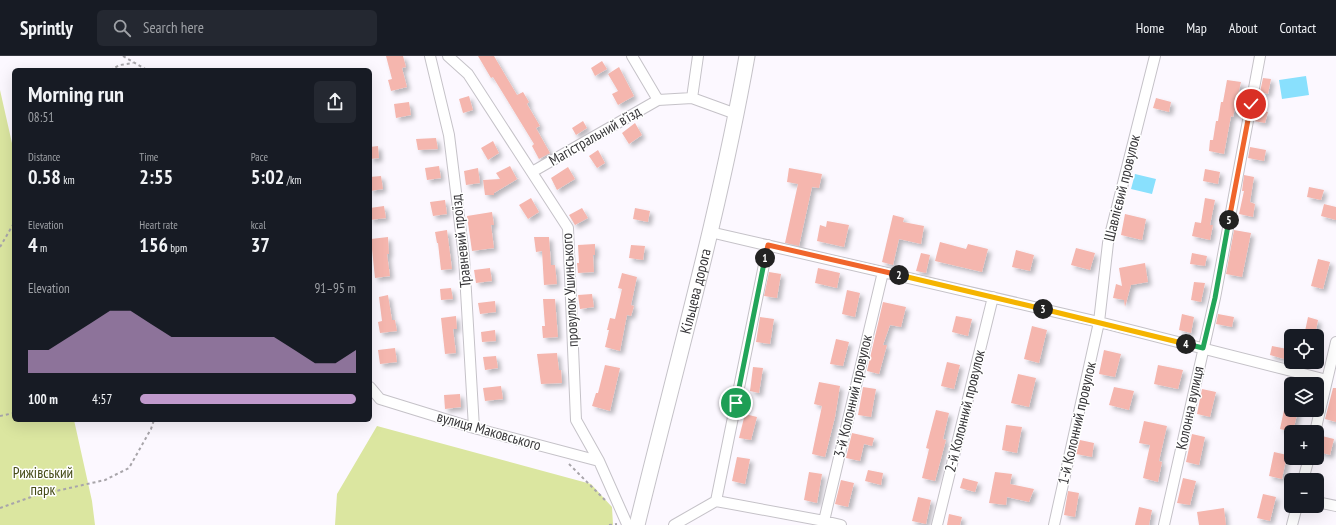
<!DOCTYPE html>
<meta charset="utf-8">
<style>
body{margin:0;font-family:"PT Sans Narrow",sans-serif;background:#242831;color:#f1f3f6;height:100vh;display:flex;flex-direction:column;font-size:15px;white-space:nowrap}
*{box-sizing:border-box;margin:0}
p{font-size:13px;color:#9ea1a6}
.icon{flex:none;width:22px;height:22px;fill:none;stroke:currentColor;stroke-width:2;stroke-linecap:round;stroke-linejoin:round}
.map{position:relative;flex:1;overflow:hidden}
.details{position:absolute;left:12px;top:12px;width:360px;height:354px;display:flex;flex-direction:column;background:#171b24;border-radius:6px;box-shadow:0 4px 16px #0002}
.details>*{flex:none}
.fabs{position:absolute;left:1284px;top:273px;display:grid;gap:8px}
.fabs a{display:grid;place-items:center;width:40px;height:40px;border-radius:6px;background:#171b24;box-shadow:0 4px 16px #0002;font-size:20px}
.pin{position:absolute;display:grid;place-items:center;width:34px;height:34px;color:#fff;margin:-17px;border:2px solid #fff;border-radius:50%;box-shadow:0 1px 4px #0007}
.km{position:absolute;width:20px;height:20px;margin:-10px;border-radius:50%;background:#222;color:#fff;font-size:11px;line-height:20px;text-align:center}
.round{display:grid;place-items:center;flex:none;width:42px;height:42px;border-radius:6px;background:#242831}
.headline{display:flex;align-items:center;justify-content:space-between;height:68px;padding:0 16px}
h1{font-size:22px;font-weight:700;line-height:30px}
.figures{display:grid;grid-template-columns:repeat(3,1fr);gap:6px;height:68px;padding:4px 16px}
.figures div{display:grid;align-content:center}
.figures b{font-size:20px;font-weight:700}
.figures small{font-size:11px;font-weight:400}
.figures p{font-size:11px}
.chart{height:112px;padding:8px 16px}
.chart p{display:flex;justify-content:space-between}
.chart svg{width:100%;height:72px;margin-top:4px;fill:#c099cc;opacity:.7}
ul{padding:0 16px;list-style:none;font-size:13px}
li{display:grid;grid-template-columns:64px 48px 1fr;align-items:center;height:30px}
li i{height:10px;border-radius:5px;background:#c099cc}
header{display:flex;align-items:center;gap:24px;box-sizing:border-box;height:56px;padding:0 20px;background:#171b24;border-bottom:1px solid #363941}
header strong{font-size:19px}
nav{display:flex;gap:22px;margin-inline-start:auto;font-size:14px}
.search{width:280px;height:36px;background:#242831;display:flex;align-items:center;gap:10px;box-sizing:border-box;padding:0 14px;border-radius:6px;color:#9ea1a6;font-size:15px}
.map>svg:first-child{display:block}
.green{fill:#dbe6a0}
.water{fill:#89e0fd}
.building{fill:#f5b6ae;filter:url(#shadow)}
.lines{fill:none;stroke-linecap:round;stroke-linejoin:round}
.minor-casing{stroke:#c5c2c8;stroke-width:12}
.highway-casing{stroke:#c5c2c8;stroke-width:17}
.path{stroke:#a8a5aa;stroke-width:2;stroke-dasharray:3 3;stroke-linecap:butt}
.minor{stroke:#fff;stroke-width:10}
.highway{stroke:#fff;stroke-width:15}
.split-1-casing{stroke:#fff;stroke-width:8}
.split-2-casing{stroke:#fff;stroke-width:8}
.split-3-casing{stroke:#fff;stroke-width:8}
.split-4-casing{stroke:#fff;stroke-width:8}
.split-5-casing{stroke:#fff;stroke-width:8}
.split-6-casing{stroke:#fff;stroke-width:8}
.split-1{stroke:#22a559;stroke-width:5}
.split-2{stroke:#f0652b;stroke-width:5}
.split-3{stroke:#f5b400;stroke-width:5}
.split-4{stroke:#f5b400;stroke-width:5}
.split-5{stroke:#22a559;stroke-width:5}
.split-6{stroke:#f0652b;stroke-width:5}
.labels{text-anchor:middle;stroke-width:3;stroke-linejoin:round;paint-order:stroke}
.street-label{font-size:15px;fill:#373639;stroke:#fff}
.park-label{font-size:15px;fill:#464c18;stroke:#fff}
</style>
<header>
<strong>Sprintly</strong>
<div class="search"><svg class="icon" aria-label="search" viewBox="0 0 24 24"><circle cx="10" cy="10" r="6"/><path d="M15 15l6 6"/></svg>Search here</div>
<nav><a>Home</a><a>Map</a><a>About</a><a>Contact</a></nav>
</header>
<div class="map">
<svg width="1336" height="469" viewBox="0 0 1336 469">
<defs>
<filter id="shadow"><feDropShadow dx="3.5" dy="3.5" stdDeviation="2" flood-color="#0004"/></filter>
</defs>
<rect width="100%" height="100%" fill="#fcf8ff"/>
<path class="green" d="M0 34 14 96V364H74L92 445 95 469H0Z
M377 370 591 428 612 451 613 469H335L337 438Z"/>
<path class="water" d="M1306 20 1309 39 1282 43 1279 24Z
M1135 118 1156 123 1152 138 1131 133Z"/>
<path class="building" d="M386 0H403L406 11 402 12 407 31 391 35 388 24 392 23Z
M478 0H494L517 39 523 36 529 46 527 48 540 70 536 72 550 97 539 103 532 90 534 88 493 21 491 22Z
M602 5 607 13 595 20 591 12Z
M619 11 634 40 618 49 612 38 618 35 608 18Z
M1263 22 1271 23 1268 38 1260 36Z
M1227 24 1241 26 1233 61 1231 60 1224 98 1209 95 1210 84H1213L1216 65H1218L1221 46H1223Z
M469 40 473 54 463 57 459 43Z
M1156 42 1171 46 1169 56 1153 52Z
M409 46 411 59 396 62 394 48Z
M1257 54 1268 56 1265 67 1254 65Z
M583 65 587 72 576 79 572 72Z
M635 67 642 79 629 88 622 77Z
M436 82 438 93 418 94 416 83Z
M493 85 499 97 488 104 481 92Z
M378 90 379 102 370 103V91Z
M1250 91 1266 94 1264 105 1248 102Z
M598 94 605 107 597 112 589 100Z
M439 110 441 122 427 124 425 112Z
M510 110 517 123 519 122 494 137V139H485L483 124 500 123 496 117Z
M568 111 575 123 557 134 551 122Z
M478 112 480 127 466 129 464 115Z
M789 112 822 118 819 132 812 131 799 190 785 187 798 128 787 126Z
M1205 113 1220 116 1218 128 1203 125Z
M1244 119 1254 121 1250 146 1255 148 1253 161 1239 158 1244 135H1242Z
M381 120 383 133 370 135V121Z
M1309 131 1324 134 1321 144 1307 141Z
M531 142 539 156 528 163 519 149Z
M1205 142 1215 144 1210 169H1213L1210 184 1192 180 1195 166 1201 167Z
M445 144 447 158 433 160 430 146Z
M1324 148 1336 151V164L1321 160Z
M384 150 386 162 370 164V152Z
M582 152 588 162 575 169 569 159Z
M635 152 650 155 648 166 633 163Z
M492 156 494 169H491L494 192 472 195 467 160Z
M1125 158 1146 163 1142 184 1121 179Z
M893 159 904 162 903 166 924 170 921 188 899 183 893 209 882 206Z
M827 165 849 169 844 191 817 185 820 169 826 171Z
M447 174 452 213 441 214 438 187H437L435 176Z
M1234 174 1251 177 1242 221 1226 218Z
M388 181 389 198H387L390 220 375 222 371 183Z
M534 181H549L551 209H555L557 228 544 229 542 195 536 196Z
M940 186 966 193 968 188 988 193 982 216 935 205Z
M595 188V199H593L594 216 578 217 577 207H579L578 189Z
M631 189 645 190 643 204 629 202Z
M1076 192 1095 197 1090 214 1071 209Z
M1016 194 1034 199 1030 215 1012 211Z
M921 197 930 199 926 217 916 215Z
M1192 197 1207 200 1205 210 1190 208Z
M1318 203 1330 206 1323 233 1311 230Z
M1145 207 1148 226 1131 229 1125 251 1124 244 1113 242 1116 228 1122 230 1119 212Z
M490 212 492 225 476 227 474 214Z
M818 212 840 217 837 232 815 227Z
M769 216 781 218 777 242 764 240Z
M622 217 637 221 631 249 634 250 631 260 627 259 620 295 605 291 609 274H607L610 262 615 263 622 233 618 232Z
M1194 226 1205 227 1201 246 1191 244Z
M451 232 453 243 441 244 440 233Z
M847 234 860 237 855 261 842 258Z
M592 238 594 251 580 253 578 239Z
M388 239 392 264H395L397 275 380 277 378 266 382 265 379 241Z
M543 243H555L558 281 543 282 542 270H545Z
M495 245 496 256 480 258 478 247Z
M883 246 906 251 901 271 890 269 883 289H887L879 318 867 315Z
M1182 258 1194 261 1191 277 1179 274Z
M1218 258 1234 261 1232 271 1216 268Z
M456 260 457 273H453L456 297 445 298 441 262Z
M956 260 972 263 968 280 952 276Z
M760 261 774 263 770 288 756 286Z
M1308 261 1318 264 1315 280H1304Z
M1032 270 1047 274 1039 307 1024 303Z
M495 274 496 285 482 286 481 276Z
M836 283 849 286 843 310 830 308Z
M1272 290 1287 293 1284 303 1270 299Z
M395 292 397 306 380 308 378 294Z
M1104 294 1121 298 1115 321 1099 318Z
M557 297 559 314H561L562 327 541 328 537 298Z
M496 300 498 312 485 314 483 301Z
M947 306 960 309 954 333 941 330Z
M605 309 620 312 610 355 592 350 596 337H598Z
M1158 309 1183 314 1178 333 1154 328Z
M753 311 763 312 759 337 750 335Z
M1018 318 1036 322 1029 351 1011 347Z
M819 326 840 330 835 361 825 401 812 398 822 350 814 348Z
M501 330 503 343 485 345 483 332Z
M863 331 876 333 871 361 858 359Z
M1114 331 1134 335 1129 354 1109 349Z
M1333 332H1336V366L1325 363Z
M1202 333 1216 336 1210 361 1197 358Z
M460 338 461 351 445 353 444 339Z
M936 354 949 357 943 383 946 384 935 425 922 422 929 393 926 392Z
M1284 354H1298L1293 376 1280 373Z
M745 358 757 361 751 384 739 382Z
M1144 365 1167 370 1159 405 1162 406 1158 426 1143 422 1150 389 1139 387Z
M1006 369 1022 371 1017 397 1002 394Z
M852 377 874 382 872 390 864 388 860 405 846 402Z
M1192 378 1205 381 1199 409 1186 406Z
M1322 380 1334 383 1330 399 1318 396Z
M1080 384 1094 387 1092 401 1076 398Z
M1274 396 1287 399 1282 423 1269 420Z
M737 401 750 403 745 428 732 425Z
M868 414 883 417 881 429 865 425Z
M809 416 822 418 817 447 804 444Z
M995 416 1012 418 1010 428 1034 433 1029 446 1007 441 1006 449 989 447Z
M963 422 978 426 975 436 960 432Z
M1183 422 1196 425 1190 449 1177 447Z
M841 424 854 427 848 451 835 448Z
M1068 435 1079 437 1075 461 1064 459Z
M1263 438 1276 441 1270 465 1257 462Z
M918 441 931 444 926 468 912 465Z
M1139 451 1152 454 1149 469H1135Z
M1224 452 1226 469H1199L1197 456Z
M949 458 962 461 960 469H947Z"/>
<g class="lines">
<g class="minor-casing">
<path id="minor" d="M430 0 449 79 464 201 474 372
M448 0 468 18 568 172 576 364 599 405 627 468 631 469
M632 0 658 44 692 42 736 58
M692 42 698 0
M532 116 658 44
M710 176 1099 266 1327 324
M370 331 380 343 474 372 599 405
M1315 376 1336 286
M1303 424 1309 402
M716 445 768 189
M1317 446 1336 450
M824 465 883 216
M674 469 716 445 824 465 841 469
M937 469 993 241
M1054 469 1099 266 1108 187 1155 0
M1164 469 1215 242 1260 0
M1292 469 1297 450"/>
</g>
<g class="highway-casing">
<g id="highway">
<path id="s1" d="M637 469C675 313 719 158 747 0"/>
</g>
</g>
<path class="path" d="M123 0 147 14
M110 14 120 9 133 7
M0 191 14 167
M0 360 14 357
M569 408 605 444
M0 452 34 440 105 424 129 412 151 373 154 364
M609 469 617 468"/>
<use href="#minor" class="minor"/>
<use href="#highway" class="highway"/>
</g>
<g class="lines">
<g class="split-1-casing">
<path id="split-1" d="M736 347 765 202"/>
</g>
<g class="split-2-casing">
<path id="split-2" d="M765 202 768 189 899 219"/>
</g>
<g class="split-3-casing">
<path id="split-3" d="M899 219 1043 253"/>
</g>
<g class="split-4-casing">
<path id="split-4" d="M1043 253 1186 288"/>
</g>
<g class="split-5-casing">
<path id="split-5" d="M1186 288 1203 292 1215 242 1229 164"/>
</g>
<g class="split-6-casing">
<path id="split-6" d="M1229 164 1251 48"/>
</g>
<use href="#split-1" class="split-1"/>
<use href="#split-2" class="split-2"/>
<use href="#split-3" class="split-3"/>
<use href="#split-4" class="split-4"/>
<use href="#split-5" class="split-5"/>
<use href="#split-6" class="split-6"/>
</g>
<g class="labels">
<g class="street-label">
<text transform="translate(595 80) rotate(-30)" y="5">Магістральний в’їзд</text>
<text transform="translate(1122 132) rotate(-76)" y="5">Шавлієвий провулок</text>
<text transform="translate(461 185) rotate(-96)" y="5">Травневий проїзд</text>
<text transform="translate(570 234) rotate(-93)" y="5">провулок Ушинського</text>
<text dy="5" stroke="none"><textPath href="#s1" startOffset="241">Кільцева дорога</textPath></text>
<text transform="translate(853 340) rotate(-77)" y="5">3-й Колонний провулок</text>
<text transform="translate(1190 352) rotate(-78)" y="5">Колонна вулиця</text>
<text transform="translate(965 355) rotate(-76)" y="5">2-й Колонний провулок</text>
<text transform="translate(1077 367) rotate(-77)" y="5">1-й Колонний провулок</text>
<text transform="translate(489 375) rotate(16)" y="5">вулиця Маковського</text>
</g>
<g class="park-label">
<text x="43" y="422">Рижівський<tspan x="43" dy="17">парк</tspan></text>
</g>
</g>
</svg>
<div class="fabs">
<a><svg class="icon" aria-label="locate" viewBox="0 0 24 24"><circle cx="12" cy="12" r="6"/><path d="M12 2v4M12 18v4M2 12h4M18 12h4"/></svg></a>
<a><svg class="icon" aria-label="layers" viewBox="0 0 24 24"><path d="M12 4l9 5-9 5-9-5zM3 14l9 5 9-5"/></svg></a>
<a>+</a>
<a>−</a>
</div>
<div class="pin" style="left:736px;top:347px;background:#1e9e55"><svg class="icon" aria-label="arrive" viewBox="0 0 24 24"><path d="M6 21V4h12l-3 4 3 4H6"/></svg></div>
<div class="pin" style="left:1251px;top:48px;background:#d93025"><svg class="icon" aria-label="check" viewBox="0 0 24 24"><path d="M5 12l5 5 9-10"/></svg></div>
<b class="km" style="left:765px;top:202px">1</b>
<b class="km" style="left:899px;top:219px">2</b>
<b class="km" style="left:1043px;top:253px">3</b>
<b class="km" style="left:1186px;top:288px">4</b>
<b class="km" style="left:1229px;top:164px">5</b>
<section class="details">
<div class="headline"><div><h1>Morning run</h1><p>08:51</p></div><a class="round"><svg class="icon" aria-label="share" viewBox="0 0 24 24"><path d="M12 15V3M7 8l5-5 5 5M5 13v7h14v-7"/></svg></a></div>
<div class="figures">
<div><p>Distance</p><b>0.58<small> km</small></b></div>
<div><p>Time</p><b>2:55</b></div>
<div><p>Pace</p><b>5:02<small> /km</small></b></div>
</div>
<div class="figures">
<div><p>Elevation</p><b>4<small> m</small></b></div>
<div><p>Heart rate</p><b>156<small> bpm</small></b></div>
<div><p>kcal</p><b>37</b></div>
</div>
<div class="chart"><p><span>Elevation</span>91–95 m</p>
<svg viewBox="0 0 160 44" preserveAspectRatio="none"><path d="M0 44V30L10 30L20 22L30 14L40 6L50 6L60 14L70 22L80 22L90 22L100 22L110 22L120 22L130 30L140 38L150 38L160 30V44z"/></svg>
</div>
<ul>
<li><b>100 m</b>4:57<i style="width:100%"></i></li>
</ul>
</section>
</div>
